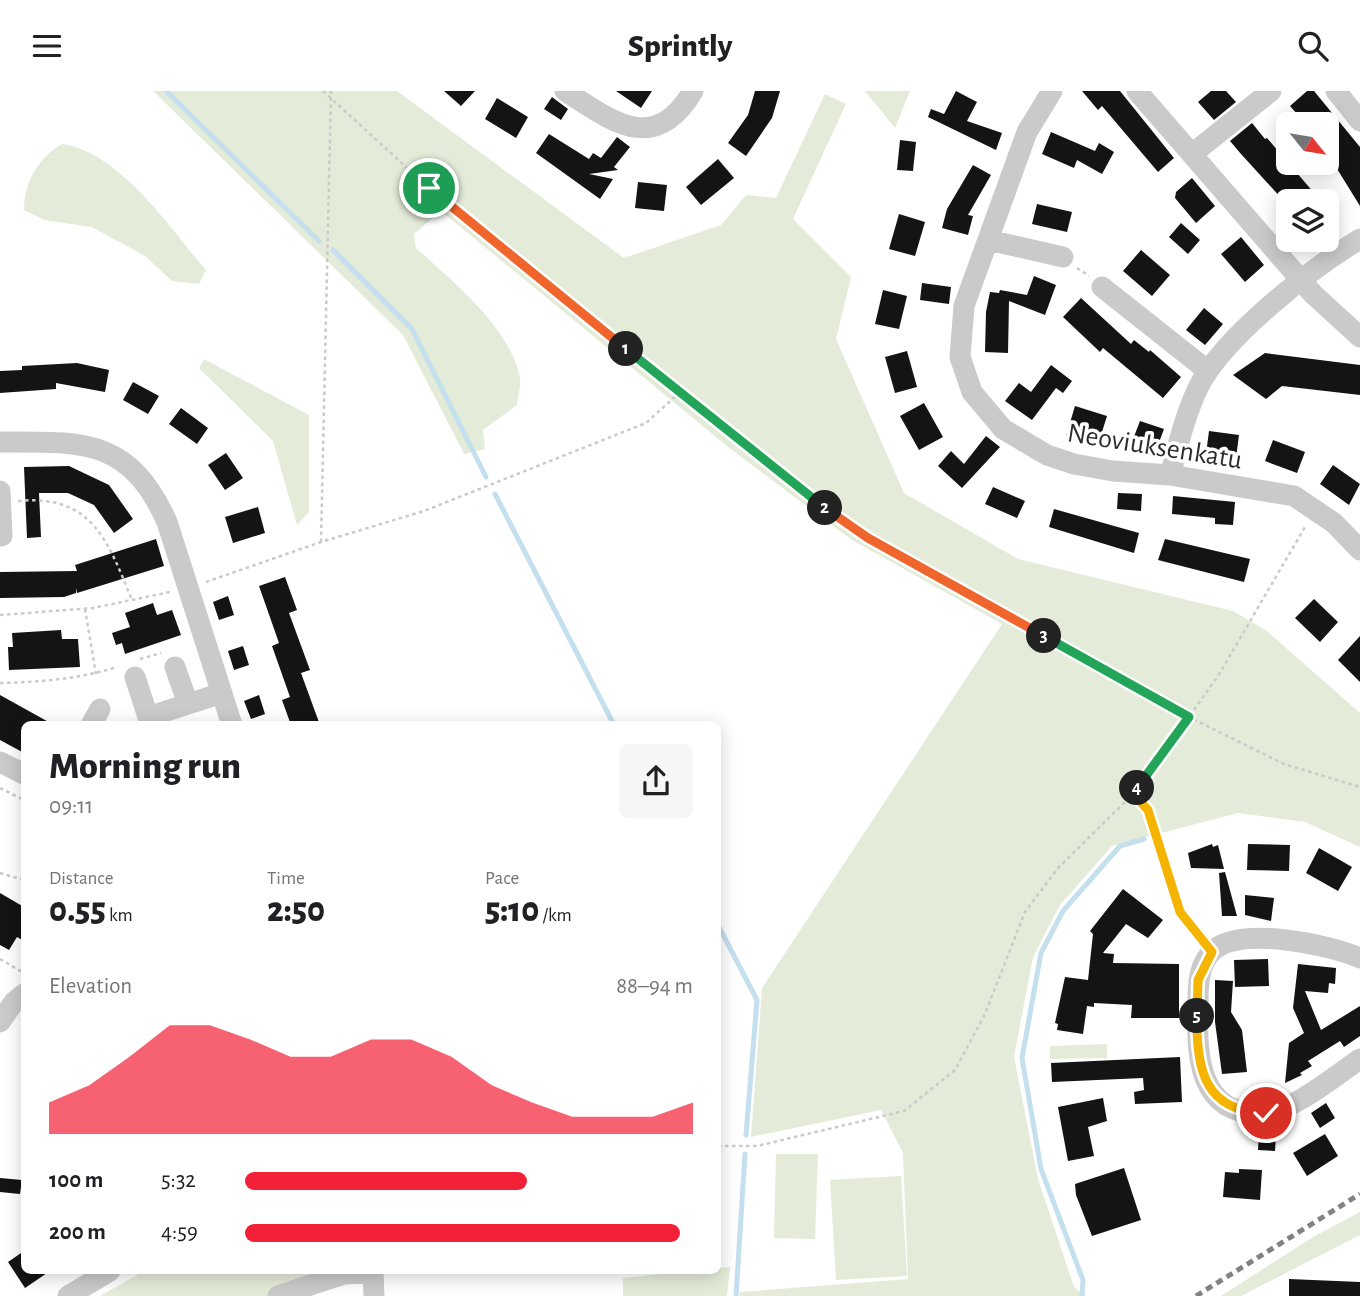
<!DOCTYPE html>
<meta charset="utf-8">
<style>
body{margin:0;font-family:"Alegreya Sans",sans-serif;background:#f6f6f6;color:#202124;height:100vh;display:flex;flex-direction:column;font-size:26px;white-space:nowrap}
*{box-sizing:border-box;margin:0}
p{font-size:23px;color:#757577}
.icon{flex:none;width:38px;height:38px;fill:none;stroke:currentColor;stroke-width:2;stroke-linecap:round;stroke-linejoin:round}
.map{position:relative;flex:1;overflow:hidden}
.panel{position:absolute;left:21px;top:630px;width:700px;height:553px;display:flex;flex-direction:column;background:#fff;border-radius:10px;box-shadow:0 4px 18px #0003}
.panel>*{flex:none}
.needle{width:46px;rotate:120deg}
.controls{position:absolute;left:1276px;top:21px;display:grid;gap:14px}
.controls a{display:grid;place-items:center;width:63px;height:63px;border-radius:10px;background:#fff;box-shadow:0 4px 18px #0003;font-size:35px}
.pin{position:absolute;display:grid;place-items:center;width:60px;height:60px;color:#fff;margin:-30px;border:4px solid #fff;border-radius:50%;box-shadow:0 2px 7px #0007}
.km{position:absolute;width:35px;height:35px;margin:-18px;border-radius:50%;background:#222;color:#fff;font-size:19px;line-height:35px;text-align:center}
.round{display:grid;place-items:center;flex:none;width:74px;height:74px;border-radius:10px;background:#f6f6f6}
.overview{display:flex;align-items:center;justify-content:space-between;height:119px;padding:0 28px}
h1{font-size:38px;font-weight:800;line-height:52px}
.metrics{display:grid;grid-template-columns:repeat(3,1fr);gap:10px;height:119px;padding:7px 28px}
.metrics div{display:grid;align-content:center}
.metrics b{font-size:35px;font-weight:800}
.metrics small{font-size:19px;font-weight:400}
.metrics p{font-size:19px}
.chart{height:196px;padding:14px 28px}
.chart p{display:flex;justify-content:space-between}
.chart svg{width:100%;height:126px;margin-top:7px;fill:#f32137;opacity:.7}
ul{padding:0 28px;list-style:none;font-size:23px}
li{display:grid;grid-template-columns:112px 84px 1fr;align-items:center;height:52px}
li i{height:18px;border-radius:9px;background:#f32137}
header{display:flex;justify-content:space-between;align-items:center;height:91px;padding:0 28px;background:#fff;font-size:32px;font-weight:800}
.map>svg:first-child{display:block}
.green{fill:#e4ecd9}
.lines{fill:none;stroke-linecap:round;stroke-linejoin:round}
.stream{stroke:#c4dfee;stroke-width:5}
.building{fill:#141414}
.path{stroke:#cacaca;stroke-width:2.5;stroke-dasharray:3.5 3.5;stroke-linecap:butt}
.minor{stroke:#cacaca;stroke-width:21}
.rail{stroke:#828282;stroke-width:5;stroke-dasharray:7 5;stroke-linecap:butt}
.split-1-casing{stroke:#fff;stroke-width:14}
.split-2-casing{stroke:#fff;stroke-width:14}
.split-3-casing{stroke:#fff;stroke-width:14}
.split-4-casing{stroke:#fff;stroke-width:14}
.split-5-casing{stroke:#fff;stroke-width:14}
.split-6-casing{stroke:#fff;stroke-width:14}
.split-1{stroke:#f0652b;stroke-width:9}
.split-2{stroke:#22a559;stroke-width:9}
.split-3{stroke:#f0652b;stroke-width:9}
.split-4{stroke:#22a559;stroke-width:9}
.split-5{stroke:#f5b400;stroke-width:9}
.split-6{stroke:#f5b400;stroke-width:9}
.labels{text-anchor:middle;stroke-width:7;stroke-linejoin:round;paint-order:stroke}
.street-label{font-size:28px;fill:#2d2d2d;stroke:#fff}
</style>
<header><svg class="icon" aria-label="menu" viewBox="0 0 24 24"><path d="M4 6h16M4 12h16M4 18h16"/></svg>Sprintly<svg class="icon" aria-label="search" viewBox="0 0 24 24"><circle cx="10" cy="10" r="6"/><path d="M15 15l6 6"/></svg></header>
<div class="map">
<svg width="1360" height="1205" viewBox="0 0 1360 1205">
<rect width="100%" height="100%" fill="#fff"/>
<path class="green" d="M153 0H397L624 167 721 134 746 104 776 107 825 3 846 13 793 128 851 186 836 248 904 402 1018 468 1233 520 1267 540 1360 622V756L1305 731 1238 722 1112 755 1060 814 1033 866 1014 966 1038 1088 1074 1196 1085 1205H739L740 1201 908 1188 903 1062 881 1019 751 1046 762 897 1002 533 852 449 732 359 441 120 414 143 416 157C451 189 511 237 520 287 521 295 518 306 517 314L483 339 485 358 464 363 403 244Z
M865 0H910L895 37Z
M62 53C120 61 170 137 206 179L199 193 172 190 145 165 92 136 44 129 24 119C24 91 39 66 62 53Z
M204 268 309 324V421L297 434 273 350 199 277Z
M1107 953V967L1050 968V955Z
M776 1063H818L815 1148 774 1147Z
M901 1085 907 1185 836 1189 830 1089Z
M1360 1121V1144L1241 1205H1221L1313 1146Z
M730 1176 727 1205H623V1187Z
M144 1180H352L350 1193 308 1205H100Z"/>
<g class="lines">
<path class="stream" d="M166 0 319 150
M333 159 412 238 486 386
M495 403 614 634
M718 834 757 909 746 1044
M736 1205 745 1063
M1082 1205 1083 1189 1041 1078 1022 967 1041 862 1063 820 1120 755 1144 748"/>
</g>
<path class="building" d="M444 0H475L461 15Z
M616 0H652L641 17Z
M755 0H780L772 27 746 65 728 52 748 24Z
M956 0 977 11 967 30 1002 42 996 59 928 26 931 18 944 23Z
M1082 0H1120L1174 67 1158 81 1102 15 1098 19Z
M1211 0H1226L1236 11 1214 29 1198 11Z
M1307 0H1314L1360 56V115L1326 60V33H1306L1290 15Z
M552 6 568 18 561 29 544 18Z
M497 7 528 26 516 47 485 28Z
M1252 32 1265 48 1267 47 1321 110H1284L1241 63 1230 50Z
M1051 41 1095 60 1099 52 1114 61 1102 83 1077 69 1074 77 1042 63Z
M549 43 589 68 593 62 601 67 617 46 630 56 614 76 618 79 589 83 613 88 600 108 536 62Z
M900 49 916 51 913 80 897 79Z
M718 68 734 87 701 114 686 96Z
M973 74 991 84 968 124 973 125 968 144 942 137 947 118Z
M1192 87 1215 115 1196 132 1175 107 1176 101Z
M638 91 667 94 664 120 635 117Z
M1037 113 1072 121 1067 141 1032 133Z
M899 123 925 131 915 165 889 158Z
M1181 132 1200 149 1188 163 1169 146Z
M1241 146 1264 174 1245 191 1221 163Z
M1141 159 1170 184 1152 205 1123 180Z
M1034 185 1056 194 1045 224 1009 210 1008 262 985 261 986 221 990 201 999 202 1000 199 1027 204Z
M922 192 951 196 949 213 920 209Z
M883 199 907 205 899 238 875 233Z
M1081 207 1131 253 1134 249 1149 261 1150 259 1181 286 1163 307 1103 257 1100 261 1063 226Z
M1204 217 1223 233 1205 254 1186 239Z
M907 260 917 296 895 302 885 266Z
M1265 262 1360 274V304L1282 295 1266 308 1233 284Z
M77 272 109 279 105 301 56 292V298L0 302V280L22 279V275Z
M1051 274 1072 290 1063 302 1056 297 1032 329 1005 310 1019 292 1031 301Z
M133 291 159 305 148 323 123 309Z
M924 312 943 346 919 359 900 325Z
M1075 315 1107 325 1098 354 1066 345Z
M181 317 208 337 197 353 169 333Z
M1140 330 1164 338 1154 365 1130 356Z
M1209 340 1239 344 1236 367 1206 363Z
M986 345 1000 356 962 397 938 375 951 360 964 373Z
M1273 349 1305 361 1297 382 1265 370Z
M226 362 243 387 225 399 208 374Z
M1333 374 1360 393 1349 414 1320 393Z
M69 375 109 394 133 428 114 442 94 414 68 402H39L41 446 27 447 24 376Z
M993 396 1025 410 1017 427 985 413Z
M1118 402 1142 403 1141 420 1117 418Z
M1173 405 1235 411 1233 434 1215 433V427L1172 423Z
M258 416 265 442 233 452 225 426Z
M1054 418 1139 442 1134 462 1049 436Z
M156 448 164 475 77 502 76 497V502L64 506 0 507V481L77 480 75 474Z
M1165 448 1250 468 1244 491 1158 469Z
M285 486 297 519 289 522 310 579 301 582 320 634H291L282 609 290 606 272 555 279 552 259 495Z
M228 505 234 524 219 529 213 511Z
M1314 508 1338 531 1320 551 1295 527Z
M153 512 157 524 172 519 181 544 125 563 122 552 116 554 112 542 130 536 125 522Z
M61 539 62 548H78L80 576 9 579 8 556H13L12 542Z
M1360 545V591L1338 569Z
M243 555 249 574 234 579 228 560Z
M0 604 54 634H24V662L0 649Z
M259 604 265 623 251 628 244 610Z
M1212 753 1213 756 1218 754 1224 778 1191 777 1188 762Z
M1248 753 1290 754 1289 780 1247 779Z
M1319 757 1352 776 1338 800 1306 782Z
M1225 781 1237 825H1222L1219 782Z
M1123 798 1163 829 1148 847 1126 833 1103 862 1114 863 1113 872 1179 873V927H1131L1132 914 1094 912V916L1087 915 1083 943 1057 939 1058 933 1055 932 1065 886 1088 889 1093 843 1090 840Z
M0 802 24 816V850L17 846 9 859 0 854Z
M1245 804 1274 807 1271 830 1245 824Z
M1268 868 1269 895 1235 896 1234 869Z
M1298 873 1336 877 1335 893 1329 892 1328 902 1305 900 1321 939 1360 915V945L1344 956 1340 950 1308 970 1312 975 1300 982 1302 984 1285 992 1289 952 1304 942 1293 917Z
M1215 889 1233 890 1231 921 1242 939 1247 981 1222 983 1215 931Z
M1180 966 1182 1011 1135 1013 1134 1001 1144 999 1143 987 1052 991 1051 972Z
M1103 1007 1107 1030 1088 1036 1094 1065 1068 1070 1058 1016Z
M1326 1012 1335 1027 1320 1037 1311 1022Z
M1259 1041 1276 1042 1275 1060 1258 1059Z
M1325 1043 1338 1065 1307 1085 1293 1062Z
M1124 1077 1141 1129 1092 1145 1076 1104 1075 1093Z
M1239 1078 1262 1079 1260 1109 1223 1106 1225 1081 1239 1082Z
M0 1087 22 1089 20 1103 0 1101Z
M24 1160V1180H50L25 1197 8 1171Z
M1289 1188 1360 1191V1205H1289Z"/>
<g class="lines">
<path class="path" d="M323 0 429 97 818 413 868 447 1189 626 1284 673 1360 696
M1077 177 1089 185
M18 410C93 403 108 451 132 509
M321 451 331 0
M206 491 321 451 424 420 646 332 678 303
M85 518 96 583
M0 524 93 517 170 501
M140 568 161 562
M0 592C40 591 79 588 117 576
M0 697 24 709
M1133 703 1148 719 1172 805 1179 821 1199 846
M0 782 24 789
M0 868 24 882
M718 1055H757L904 1020 955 979 984 925 1025 821 1058 777 1133 703 1189 626 1218 585 1305 436"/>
<path class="minor" d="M565 0C612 30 654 65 693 0
M1052 0 1027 41 964 215 960 266 972 301 1003 338 1047 364 1074 373 1113 380 1170 384 1294 405 1334 432 1360 459
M1137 0 1313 203 1360 246
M1336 0 1360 30
M1192 63 1271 0
M988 149 1063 166
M1102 196 1208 280
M0 351C82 351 129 346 167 431L232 634
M1170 384C1178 355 1185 324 1198 297 1222 247 1313 176 1360 148
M0 400 2 445
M175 576 188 613
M135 586 148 626 222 602
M91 634 100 618
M0 671 24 683
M1360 867C1328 853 1244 836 1215 858 1197 872 1198 897 1198 917 1196 965 1199 1025 1263 1022 1292 1021 1335 985 1360 968
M0 931 14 911 24 903
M373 1180 374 1205
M68 1205 110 1180
M278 1205 343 1183 373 1182"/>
<path class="rail" d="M1196 1205 1360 1103"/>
</g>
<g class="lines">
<g class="split-1-casing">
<path id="split-1" d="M429 97 626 258"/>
</g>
<g class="split-2-casing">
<path id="split-2" d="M626 258 825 417"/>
</g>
<g class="split-3-casing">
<path id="split-3" d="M825 417 868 447 1044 545"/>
</g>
<g class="split-4-casing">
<path id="split-4" d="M1044 545 1189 626 1137 697"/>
</g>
<g class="split-5-casing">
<path id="split-5" d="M1137 697 1133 703 1148 719 1180 821 1212 861 1198 889 1197 925"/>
</g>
<g class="split-6-casing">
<path id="split-6" d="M1197 925C1196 977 1204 1021 1266 1022"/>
</g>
<use href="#split-1" class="split-1"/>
<use href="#split-2" class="split-2"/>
<use href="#split-3" class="split-3"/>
<use href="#split-4" class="split-4"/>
<use href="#split-5" class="split-5"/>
<use href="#split-6" class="split-6"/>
</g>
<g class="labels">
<g class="street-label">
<text transform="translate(1155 354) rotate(9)" y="10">Neoviuksenkatu</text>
</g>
</g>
</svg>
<div class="controls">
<a><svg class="needle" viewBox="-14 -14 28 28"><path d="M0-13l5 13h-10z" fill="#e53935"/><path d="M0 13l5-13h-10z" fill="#757577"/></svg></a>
<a><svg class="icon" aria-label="layers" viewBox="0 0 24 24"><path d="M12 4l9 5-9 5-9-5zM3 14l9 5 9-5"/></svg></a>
</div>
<div class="pin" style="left:429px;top:97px;background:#1e9e55"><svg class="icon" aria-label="arrive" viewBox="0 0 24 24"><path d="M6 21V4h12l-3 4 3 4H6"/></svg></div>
<div class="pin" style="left:1266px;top:1022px;background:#d93025"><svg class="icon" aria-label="check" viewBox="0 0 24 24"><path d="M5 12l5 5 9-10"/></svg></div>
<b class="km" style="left:626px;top:258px">1</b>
<b class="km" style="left:825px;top:417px">2</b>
<b class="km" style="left:1044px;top:545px">3</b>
<b class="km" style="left:1137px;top:697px">4</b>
<b class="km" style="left:1197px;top:925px">5</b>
<section class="panel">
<div class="overview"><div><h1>Morning run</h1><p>09:11</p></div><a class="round"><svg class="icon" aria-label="share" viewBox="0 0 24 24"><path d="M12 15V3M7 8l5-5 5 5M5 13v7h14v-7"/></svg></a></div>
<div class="metrics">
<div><p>Distance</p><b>0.55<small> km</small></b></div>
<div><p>Time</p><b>2:50</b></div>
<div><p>Pace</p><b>5:10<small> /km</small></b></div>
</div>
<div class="chart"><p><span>Elevation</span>88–94 m</p>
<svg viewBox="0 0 160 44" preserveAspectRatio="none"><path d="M0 44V33L10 27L20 17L30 6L40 6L50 11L60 17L70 17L80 11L90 11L100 17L110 27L120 33L130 38L140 38L150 38L160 33V44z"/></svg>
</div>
<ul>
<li><b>100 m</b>5:32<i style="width:63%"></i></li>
<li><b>200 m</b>4:59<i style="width:97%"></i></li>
</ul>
</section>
</div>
